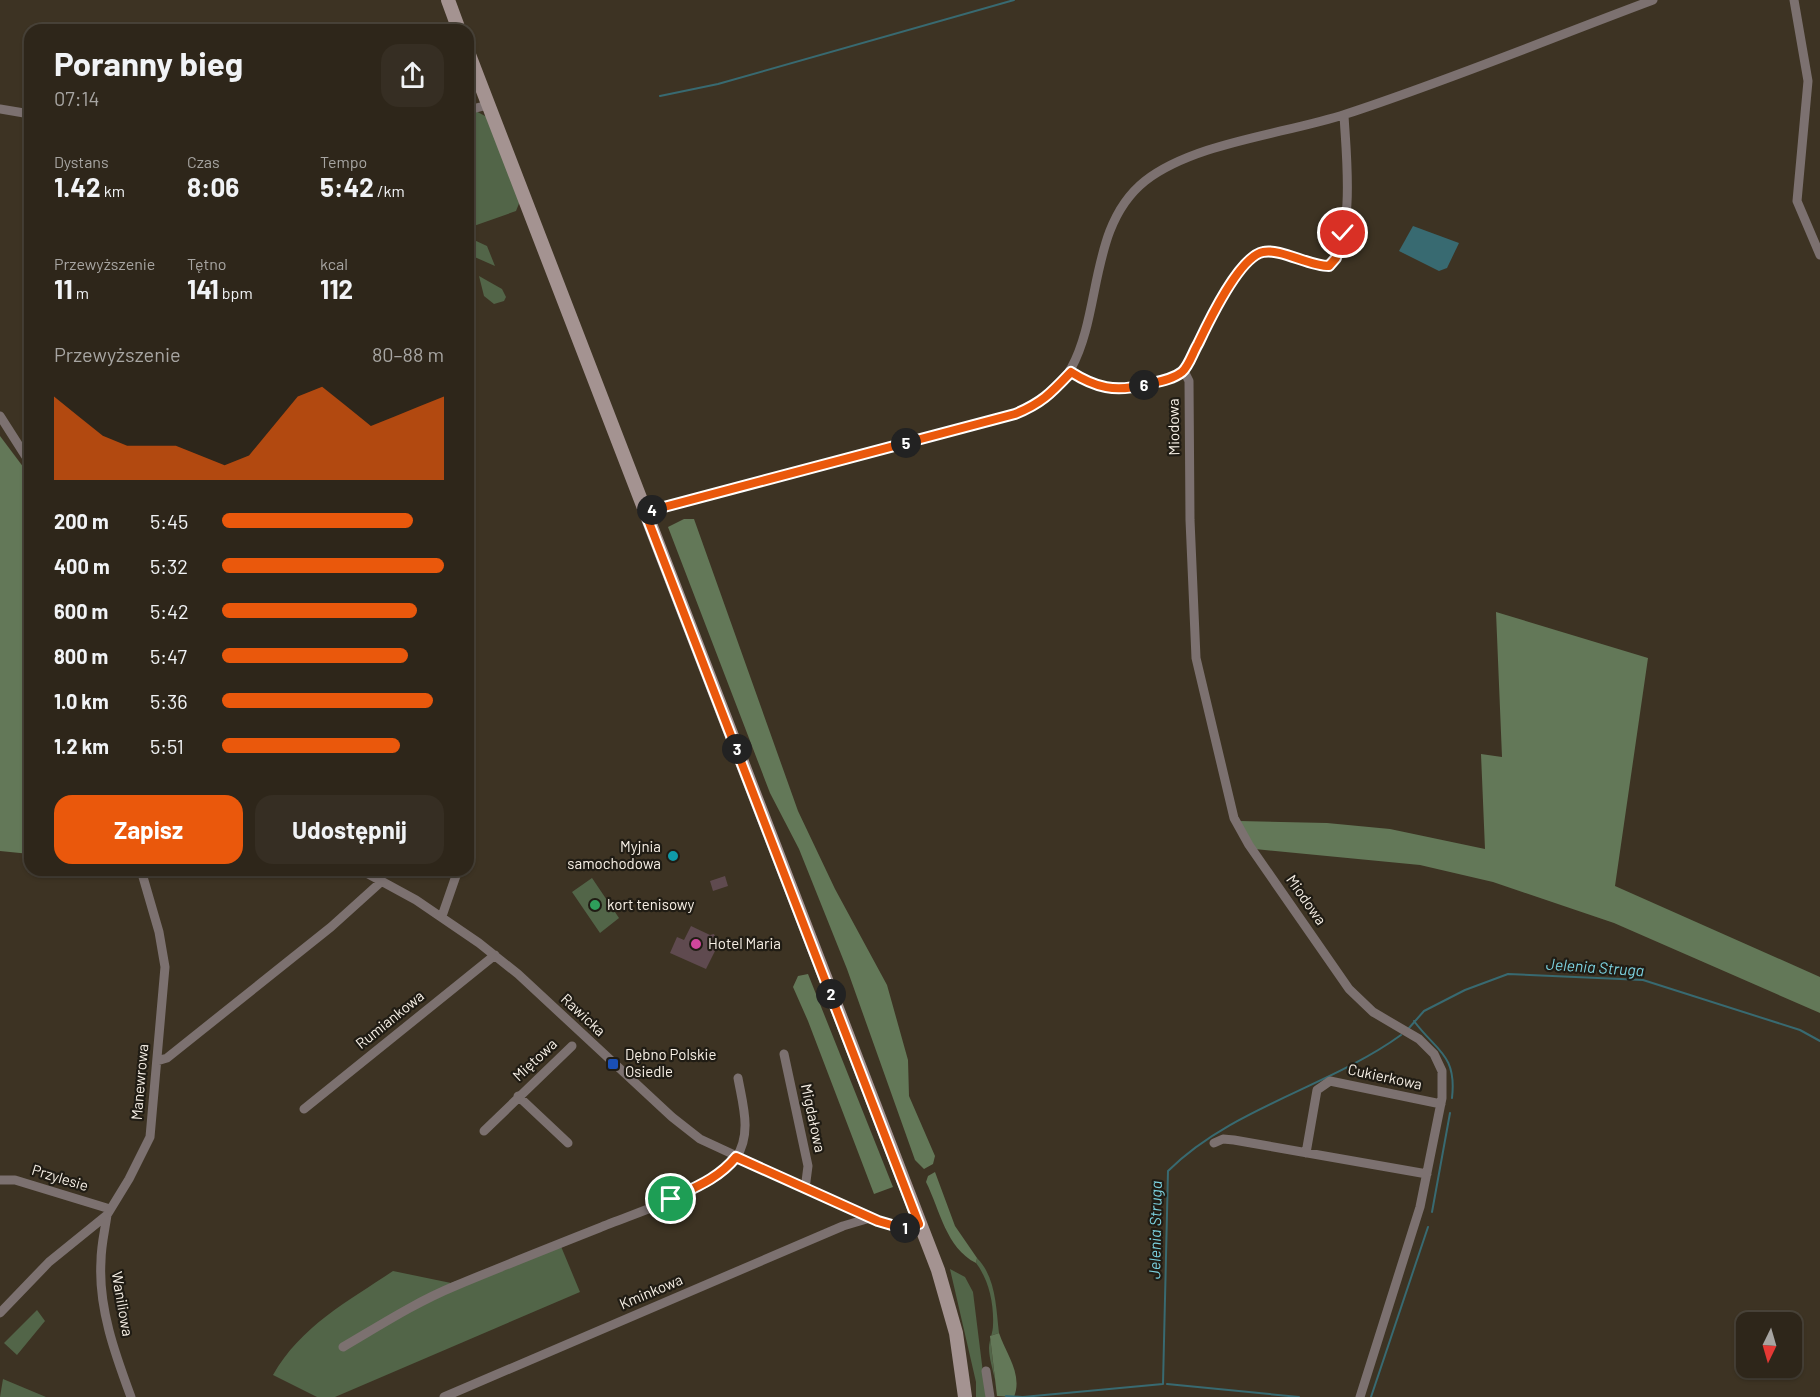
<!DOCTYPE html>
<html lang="pl">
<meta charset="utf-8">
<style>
body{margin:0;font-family:Barlow,sans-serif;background:#362e23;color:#f1f3f6;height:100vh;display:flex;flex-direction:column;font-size:22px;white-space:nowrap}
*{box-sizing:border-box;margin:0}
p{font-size:20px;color:#a7a5a2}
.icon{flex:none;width:33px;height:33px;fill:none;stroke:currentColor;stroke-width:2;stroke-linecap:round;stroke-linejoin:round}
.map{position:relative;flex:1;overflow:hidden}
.side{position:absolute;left:24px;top:24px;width:450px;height:852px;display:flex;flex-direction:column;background:#2e261a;border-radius:18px;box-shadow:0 2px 4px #0004,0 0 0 2px #494339}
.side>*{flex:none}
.needle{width:39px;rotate:185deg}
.controls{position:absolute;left:1736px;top:1312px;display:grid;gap:12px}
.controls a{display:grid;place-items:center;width:66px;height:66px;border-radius:12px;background:#2e261a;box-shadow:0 2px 4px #0004,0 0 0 2px #494339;font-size:30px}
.pin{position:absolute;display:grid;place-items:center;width:51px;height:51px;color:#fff;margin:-26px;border:3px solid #fff;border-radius:50%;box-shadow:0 2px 6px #0007}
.km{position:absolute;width:30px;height:30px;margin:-15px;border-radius:50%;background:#222;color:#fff;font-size:16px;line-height:30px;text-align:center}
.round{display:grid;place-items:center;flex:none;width:63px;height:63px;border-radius:18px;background:#362e23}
.headline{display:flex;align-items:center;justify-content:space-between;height:102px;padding:0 30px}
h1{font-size:33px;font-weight:700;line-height:45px}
.stats{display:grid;grid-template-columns:repeat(3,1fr);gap:9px;height:102px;padding:6px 30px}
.stats div{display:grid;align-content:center}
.stats b{font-size:26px;font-weight:700}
.stats small{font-size:16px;font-weight:400}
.stats p{font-size:16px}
.chart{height:168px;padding:12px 30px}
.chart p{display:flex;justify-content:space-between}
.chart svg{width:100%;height:108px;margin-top:6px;fill:#ea580c;opacity:.7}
.button{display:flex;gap:12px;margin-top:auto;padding:12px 30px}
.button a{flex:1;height:69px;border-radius:18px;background:#ea580c;color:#fff;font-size:24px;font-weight:700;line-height:69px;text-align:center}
.button a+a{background:#362e23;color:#f1f3f6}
ul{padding:0 30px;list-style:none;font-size:20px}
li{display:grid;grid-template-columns:96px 72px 1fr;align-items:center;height:45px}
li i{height:15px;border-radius:8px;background:#ea580c}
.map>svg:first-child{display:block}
.green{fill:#526548}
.forest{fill:#637858}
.water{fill:#386a71}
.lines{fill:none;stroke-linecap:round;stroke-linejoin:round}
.stream{stroke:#386a71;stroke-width:2}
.building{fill:#5f4a4f}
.street{stroke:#7c7170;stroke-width:9}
.secondary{stroke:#a49391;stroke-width:14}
.route-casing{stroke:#fff;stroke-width:12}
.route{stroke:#ea580c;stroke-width:8}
.culture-dot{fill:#0f9aa8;stroke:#201c14;stroke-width:2}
.leisure-dot{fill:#2e9e5b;stroke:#201c14;stroke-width:2}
.hotel-dot{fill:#d1479c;stroke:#201c14;stroke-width:2}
.transit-dot{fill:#1a4fb4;stroke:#201c14;stroke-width:2}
.labels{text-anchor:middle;stroke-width:4.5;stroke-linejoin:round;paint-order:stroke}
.street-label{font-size:15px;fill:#f8f1e7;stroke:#201c14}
.poi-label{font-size:15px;fill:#f8f1e7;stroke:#201c14;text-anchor:start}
.water-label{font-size:16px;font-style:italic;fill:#7cd1df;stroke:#201c14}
</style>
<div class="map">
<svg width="1820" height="1397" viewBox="0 0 1820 1397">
<rect width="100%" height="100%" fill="#3d3323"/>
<path class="green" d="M468 107 487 117 520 201 516 211 468 228Z
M474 240 487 246 495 266 470 255 468 246Z
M479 276 502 289 506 297 504 301 494 304 484 296Z
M592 878 619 918 600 933 572 892Z
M560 1244 580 1292 335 1397H317L273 1375C301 1326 347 1302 393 1271L451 1283Z
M977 1258C996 1277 996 1308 999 1333L990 1336 995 1380C993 1370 989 1358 989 1348 989 1340 993 1333 993 1325 994 1304 989 1280 976 1263Z
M950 1269 965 1277 973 1292 986 1397H976V1382Z
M37 1310 45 1321 17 1355 4 1343Z
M3 1379 46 1397H0Z"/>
<path class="forest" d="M0 436 30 476V854L0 851Z
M684 519H694L798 811 835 889 887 985 908 1060 909 1096 935 1156 933 1164 924 1169 915 1160 847 969 799 849 770 793 668 527Z
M1496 612 1648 658 1615 886 1820 977V1013L1614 923 1493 882 1420 865 1255 849 1239 821 1327 823 1390 829 1485 849 1481 754 1502 757Z
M808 974 893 1187 874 1194 808 1021 793 987 798 976Z
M935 1172 955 1226 977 1258 976 1263C946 1248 940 1210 926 1182L928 1176Z
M999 1333C1006 1354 1023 1374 1014 1397L997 1396 990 1336Z"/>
<path class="water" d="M1413 226 1459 243 1447 268 1439 271 1399 251Z"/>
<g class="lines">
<path class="stream" d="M660 96 718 84 1014 0
M1414 1021C1436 1051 1457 1054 1452 1098
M1409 1028 1424 1011 1465 990 1508 974 1643 980 1800 1030 1820 1041
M1432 1212 1450 1113
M1167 1384 1299 1397
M1006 1396 1022 1397
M1023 1397 1163 1384 1168 1171C1231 1108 1329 1087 1401 1035
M1371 1397 1428 1227"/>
</g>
<path class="building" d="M725 876 728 886 713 891 710 881Z
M691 926 710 935 714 934 719 948 716 949 706 969 670 953 677 937 684 940Z"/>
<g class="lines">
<path class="street" d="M1794 0 1808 81 1797 201 1820 255
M0 109 30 114
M468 110 488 105
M1184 371 1189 381 1190 520 1196 658 1234 818 1249 845 1349 989 1373 1012 1419 1039 1434 1054 1442 1071V1098L1420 1207 1360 1397
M1070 372C1096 387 1114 392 1144 385 1156 382 1172 380 1182 372 1189 366 1193 352 1198 344 1208 323 1239 257 1263 252 1280 248 1309 266 1329 266 1356 233 1346 155 1344 115
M0 416 30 463
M645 512 1009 416C1123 384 1067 243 1145 181 1195 142 1286 134 1346 114 1450 80 1551 38 1653 0
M361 870 416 900 479 943 518 974 672 1117 700 1139 877 1221 902 1228 919 1225
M442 916 458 870
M784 1054 808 1166 805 1189
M157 1061 167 1058 331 927 382 881
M518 1096 568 1143
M304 1109 495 955
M484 1131 572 1046
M1214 1143 1223 1139 1234 1140 1427 1174
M1306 1153 1317 1090 1330 1081 1441 1104
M0 1180H15L110 1209
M107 1215C105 1230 101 1245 101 1261 98 1307 115 1354 131 1397
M0 1313 49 1262 107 1215 129 1179 150 1137 165 967 159 932 141 870
M343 1347C379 1326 416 1302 455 1286 503 1266 551 1247 599 1228 634 1213 716 1189 736 1158 752 1133 743 1106 738 1078
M986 1371 990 1397
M444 1397 843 1226 870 1218"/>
<path class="secondary" d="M448 0 459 30
M468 52 938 1270 956 1333 965 1397"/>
</g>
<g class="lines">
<g class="route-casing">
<path id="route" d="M671 1199C696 1187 719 1178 736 1157L878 1221 902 1228 919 1224 645 512 1015 414C1042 403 1051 393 1071 372 1096 388 1115 392 1144 385 1156 382 1172 380 1182 372 1189 366 1193 352 1198 344 1208 323 1239 257 1263 252 1280 248 1309 266 1329 266L1336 258 1343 233"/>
</g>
<use href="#route" class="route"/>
</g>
<circle class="culture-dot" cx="673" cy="856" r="6"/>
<circle class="leisure-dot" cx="595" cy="905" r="6"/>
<circle class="hotel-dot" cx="696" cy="944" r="6"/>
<rect class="transit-dot" x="607" y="1058" width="12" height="12" rx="3"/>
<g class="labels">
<g class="street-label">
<text transform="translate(1174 427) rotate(-91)" y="5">Miodowa</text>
<text transform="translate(1306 900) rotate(55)" y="5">Miodowa</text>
<text transform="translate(583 1015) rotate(43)" y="5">Rawicka</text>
<text transform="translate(390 1020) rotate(-39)" y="5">Rumiankowa</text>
<text transform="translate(535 1060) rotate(-43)" y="5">Miętowa</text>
<text transform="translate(1385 1077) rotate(12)" y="5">Cukierkowa</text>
<text transform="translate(140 1082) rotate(-85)" y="5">Manewrowa</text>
<text transform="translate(813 1118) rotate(78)" y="5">Migdałowa</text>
<text transform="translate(60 1178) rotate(17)" y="5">Przylesie</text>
<text transform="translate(651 1292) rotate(-23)" y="5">Kminkowa</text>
<text transform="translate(122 1304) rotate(80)" y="5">Waniliowa</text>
</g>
<g class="poi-label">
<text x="661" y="852" text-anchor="end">Myjnia<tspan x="661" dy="17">samochodowa</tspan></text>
<text x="607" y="910">kort tenisowy</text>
<text x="708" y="949">Hotel Maria</text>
<text x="625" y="1060">Dębno Polskie<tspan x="625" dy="17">Osiedle</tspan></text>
</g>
<g class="water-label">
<text transform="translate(1595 967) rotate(4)" y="6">Jelenia Struga</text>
<text transform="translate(1155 1230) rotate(-89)" y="6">Jelenia Struga</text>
</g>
</g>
</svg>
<div class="controls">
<a><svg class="needle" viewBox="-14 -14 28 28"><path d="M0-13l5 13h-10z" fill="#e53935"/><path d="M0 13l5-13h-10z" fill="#a7a5a2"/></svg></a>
</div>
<div class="pin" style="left:671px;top:1199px;background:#1e9e55"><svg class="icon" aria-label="arrive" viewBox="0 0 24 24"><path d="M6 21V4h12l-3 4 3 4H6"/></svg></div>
<div class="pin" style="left:1343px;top:233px;background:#d93025"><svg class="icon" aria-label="check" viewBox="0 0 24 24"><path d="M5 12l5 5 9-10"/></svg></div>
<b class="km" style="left:905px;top:1228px">1</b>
<b class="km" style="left:831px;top:994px">2</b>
<b class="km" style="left:737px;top:749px">3</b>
<b class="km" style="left:652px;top:510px">4</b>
<b class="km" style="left:906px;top:443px">5</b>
<b class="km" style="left:1144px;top:385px">6</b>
<section class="side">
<div class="headline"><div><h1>Poranny bieg</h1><p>07:14</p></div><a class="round"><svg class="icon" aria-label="share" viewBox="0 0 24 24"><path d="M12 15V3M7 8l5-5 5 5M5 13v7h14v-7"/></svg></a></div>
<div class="stats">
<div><p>Dystans</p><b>1.42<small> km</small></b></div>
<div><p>Czas</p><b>8:06</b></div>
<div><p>Tempo</p><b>5:42<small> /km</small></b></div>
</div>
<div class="stats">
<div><p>Przewyższenie</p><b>11<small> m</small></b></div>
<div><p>Tętno</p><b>141<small> bpm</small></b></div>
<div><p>kcal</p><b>112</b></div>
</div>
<div class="chart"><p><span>Przewyższenie</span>80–88 m</p>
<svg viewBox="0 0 160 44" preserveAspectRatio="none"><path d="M0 44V10L10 18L20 26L30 30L40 30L50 30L60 34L70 38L80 34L90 22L100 10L110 6L120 14L130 22L140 18L150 14L160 10V44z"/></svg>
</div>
<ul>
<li><b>200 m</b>5:45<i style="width:86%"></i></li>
<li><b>400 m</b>5:32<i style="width:100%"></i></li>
<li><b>600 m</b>5:42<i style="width:88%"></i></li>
<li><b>800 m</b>5:47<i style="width:84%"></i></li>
<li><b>1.0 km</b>5:36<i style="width:95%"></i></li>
<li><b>1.2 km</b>5:51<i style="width:80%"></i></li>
</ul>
<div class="button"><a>Zapisz</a><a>Udostępnij</a></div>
</section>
</div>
